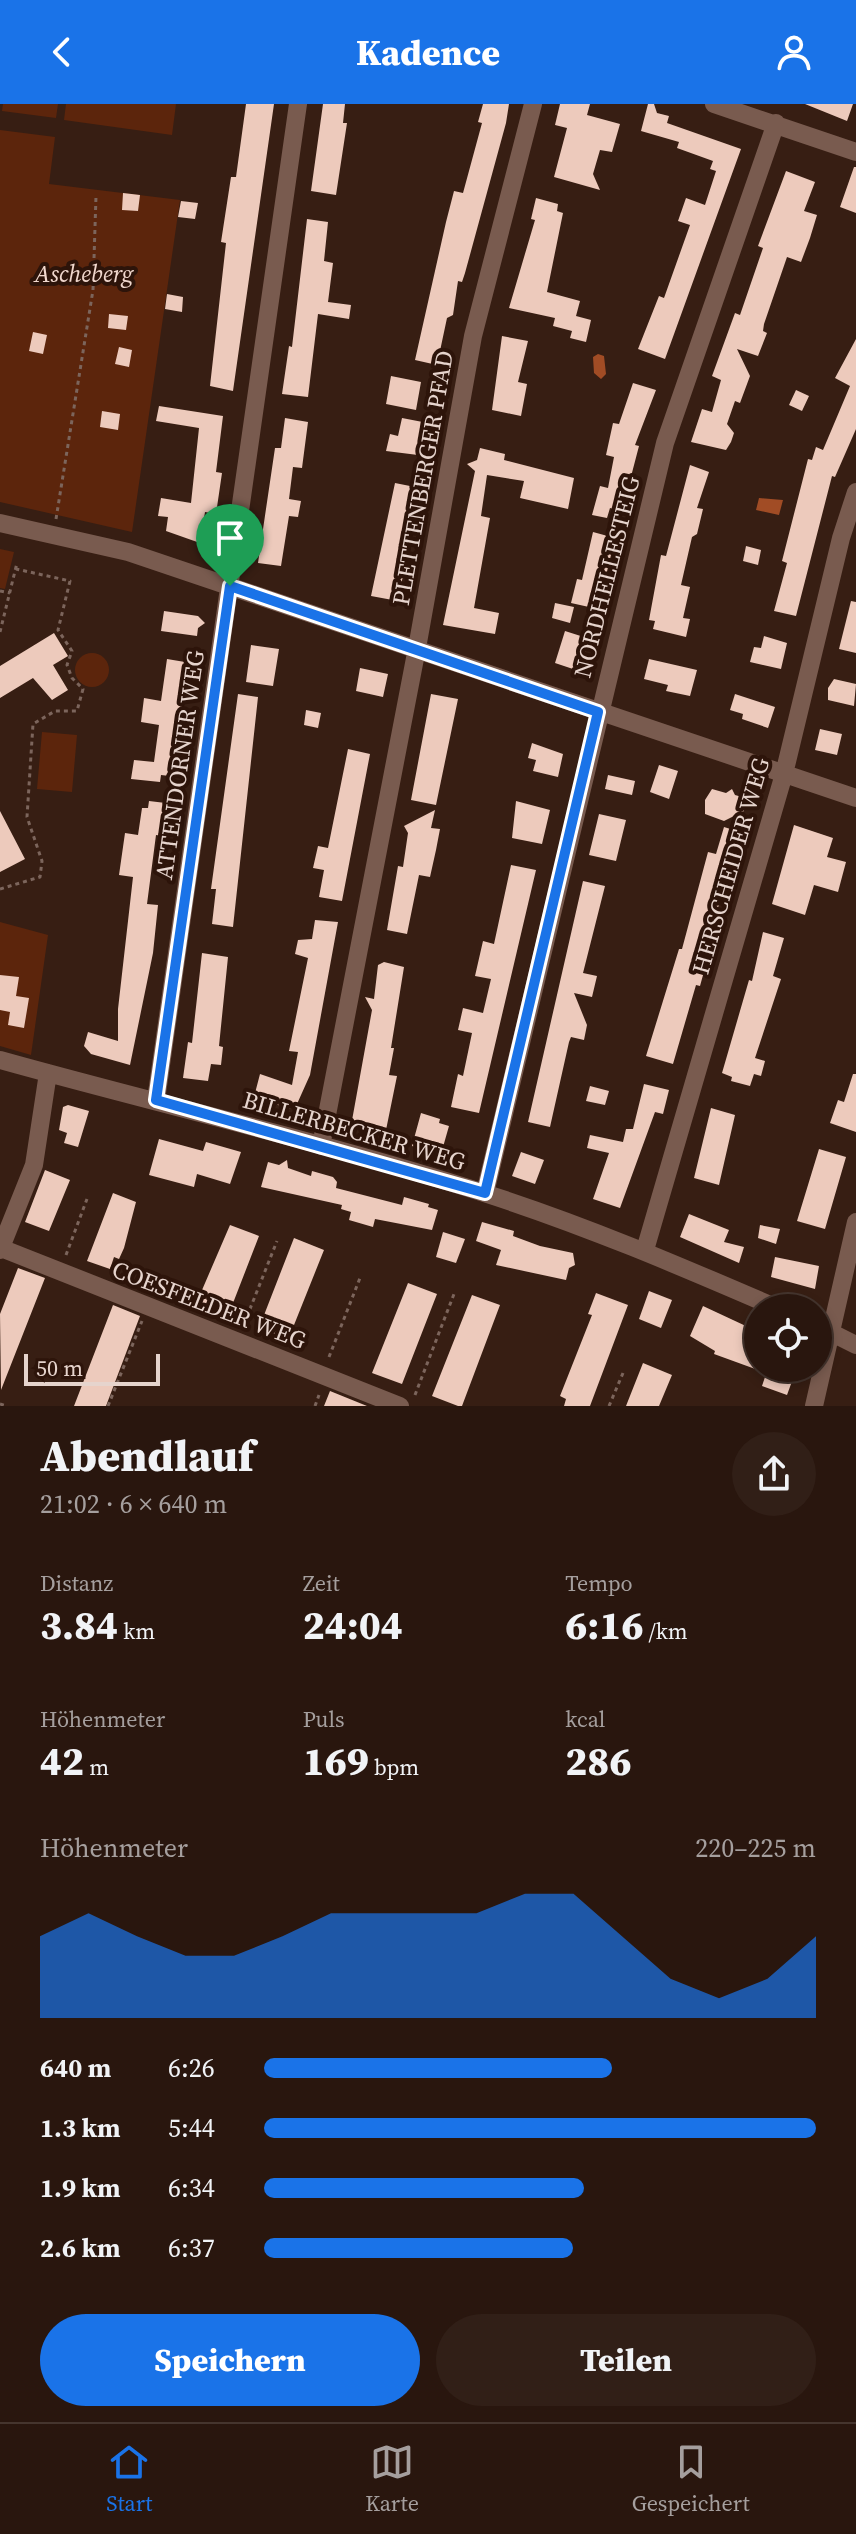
<!DOCTYPE html>
<html lang="de">
<meta charset="utf-8">
<style>
body{margin:0;font-family:"Source Serif 4",serif;background:#311f17;color:#f1f3f6;height:100vh;display:flex;flex-direction:column;font-size:30px;white-space:nowrap}
*{box-sizing:border-box;margin:0}
p{font-size:26px;color:#a59f9e}
.icon{flex:none;width:44px;height:44px;fill:none;stroke:currentColor;stroke-width:2;stroke-linecap:round;stroke-linejoin:round}
.map{position:relative;height:1302px;overflow:hidden}
.sheet{display:flex;flex-direction:column;background:#29160e;flex:1}
.sheet>*{flex:none}
.buttons{position:absolute;left:744px;top:1190px;display:grid;gap:16px}
.buttons a{display:grid;place-items:center;width:88px;height:88px;border-radius:50%;background:#29160e;box-shadow:0 4px 12px #0003,0 0 0 2px #45352e;font-size:40px}
.scale{position:absolute;left:24px;bottom:20px;width:136px;box-sizing:border-box;padding-left:8px;border:4px solid #e6d4cd;border-top:0;font-size:22px;line-height:28px;white-space:nowrap;color:#e6d4cd;-webkit-text-stroke:6px #2d140a;paint-order:stroke}
.pin{position:absolute;display:grid;place-items:center;width:68px;height:68px;color:#fff;margin:-82px -34px;border-radius:50% 50% 50% 0;rotate:-45deg;box-shadow:0 0 8px #0007}
.pin .icon{rotate:45deg}
.round{display:grid;place-items:center;flex:none;width:84px;height:84px;border-radius:42px;background:#311f17}
.headline{display:flex;align-items:center;justify-content:space-between;height:136px;padding:0 40px}
h1{font-size:44px;font-weight:800;line-height:60px}
.metrics{display:grid;grid-template-columns:repeat(3,1fr);gap:12px;height:136px;padding:8px 40px}
.metrics div{display:grid;align-content:center}
.metrics b{font-size:40px;font-weight:800}
.metrics small{font-size:22px;font-weight:400}
.metrics p{font-size:22px}
.chart{height:224px;padding:16px 40px}
.chart p{display:flex;justify-content:space-between}
.chart svg{width:100%;height:144px;margin-top:8px;fill:#1a73e8;opacity:.7}
.primary-button{display:flex;gap:16px;margin-top:auto;padding:16px 40px}
.primary-button a{flex:1;height:92px;border-radius:48px;background:#1a73e8;color:#fff;font-size:32px;font-weight:800;line-height:92px;text-align:center}
.primary-button a+a{background:#311f17;color:#f1f3f6}
ul{padding:0 40px;list-style:none;font-size:26px}
li{display:grid;grid-template-columns:128px 96px 1fr;align-items:center;height:60px}
li i{height:20px;border-radius:10px;background:#1a73e8}
header{display:flex;justify-content:space-between;align-items:center;height:104px;padding:0 40px;background:#1a73e8;color:#fff;font-size:36px;font-weight:800}
.menu{display:flex;justify-content:space-around;align-items:center;height:112px;border-top:2px solid #45352e;background:#29160e;font-size:22px;color:#a59f9e}
.menu a{display:grid;justify-items:center;gap:4px}
.menu .current{color:#1a73e8}
.map>svg:first-child{display:block}
.green{fill:#5c250c}
.water{fill:#a14c25}
.building{fill:#edcabc}
.lines{fill:none;stroke-linecap:round;stroke-linejoin:round}
.path{stroke:#7c655c;stroke-width:3;stroke-dasharray:4 4;stroke-linecap:butt}
.minor{stroke:#795b4f;stroke-width:18}
.route-casing{stroke:#fff;stroke-width:16}
.route{stroke:#1a73e8;stroke-width:10}
.labels{text-anchor:middle;stroke-width:8;stroke-linejoin:round;paint-order:stroke}
.park-label{font-size:24px;font-style:italic;fill:#f1d8ce;stroke:#2d140a}
.street-label{font-size:24px;fill:#e6d4cd;stroke:#2d140a}
</style>
<header><svg class="icon" aria-label="back" viewBox="0 0 24 24"><path d="M15 5l-7 7 7 7"/></svg>Kadence<svg class="icon" aria-label="person" viewBox="0 0 24 24"><circle cx="12" cy="8" r="4"/><path d="M4 21q1-7 8-7t8 7"/></svg></header>
<div class="map">
<svg width="856" height="1302" viewBox="0 0 856 1302">
<rect width="100%" height="100%" fill="#371e13"/>
<path class="green" d="M3 0H58L56 14 2 7Z
M66 0H176L172 31 64 16Z
M0 26 55 33 49 80 180 96 132 428 0 398Z
M0 445 14 448 5 485 0 484Z
M75 566a17 17 0 1 1 34 0a17 17 0 1 1-34 0Z
M42 628 77 631 72 688 37 685Z
M0 818 48 831 31 951 0 942Z"/>
<path class="water" d="M598 250 604 252 606 270 601 275 594 269 593 253Z
M759 394 783 396 779 411 756 406Z"/>
<path class="building" d="M246 0H274L233 287 210 282 226 139 221 138 231 73H236Z
M323 0H345L343 19H347L336 91 311 87Z
M483 0H509L506 19 465 169 462 178 458 177 453 211 447 214 437 261 415 256 446 118 454 87 463 89 482 19 478 18Z
M560 0H590L587 11 620 20 612 48 600 46 593 70 600 86 554 73 567 24 555 21Z
M648 0H654L657 9 669 12 667 19 741 45 665 255 638 245 659 192 664 194 690 121 678 117 686 94 705 101 716 67 710 65 713 57 677 44 679 38 641 27Z
M805 0H853L847 17Z
M854 63H856V109L840 103Z
M786 67 815 78 804 107 817 111 810 134 801 158 787 153 764 220 763 227 767 229 758 252 737 245 750 272 740 299 735 297 727 320 734 329 731 338 726 346 691 338 702 305 712 308 721 276 712 272 735 209 740 211 763 144 758 142Z
M123 89 140 91 138 107 122 106Z
M536 94 558 100 557 107 563 109 547 188 580 197 576 212 591 216 586 238 570 234 572 227 553 222 555 214 509 204 535 116 531 115Z
M181 97 198 99 195 115 178 113Z
M307 115 328 118 324 157 333 159 328 198 351 201 349 215 318 210 308 293 282 290 289 242 292 243Z
M167 190 183 193 182 208 165 205Z
M109 210 128 212 126 226 108 224Z
M33 228 47 231 43 250 29 247Z
M502 232 528 237 518 278 527 280 521 312 492 306Z
M856 235V325L835 373 832 372 796 512 774 507 787 459 782 457 808 355 812 356 816 343 823 346 850 282 835 274Z
M119 243 132 246 129 263 115 260Z
M391 272 421 278 416 306 386 300Z
M633 279 656 286 635 341 639 342 622 407 610 404 607 414 592 411 600 382 608 384 614 353 606 351 613 319 619 320Z
M796 286 809 292 802 307 789 301Z
M159 302 223 312 216 368 222 369 216 410 205 408 200 439 166 427 168 413 158 412 161 394 191 399 199 324 156 317Z
M102 307 120 310 118 326 100 323Z
M285 314 308 318 302 364 293 363 289 395 301 397 298 413 289 412 281 462 258 459 275 344H281Z
M402 314 433 320 426 352 386 347 390 330 398 332Z
M480 344 505 350 504 356 574 374 568 405 520 394 524 377 487 371 481 412 490 414 474 504 499 509 495 530 443 521 475 367 467 360 477 356Z
M690 361 709 368 697 404 703 405 697 430 692 433 681 481 690 483 683 514 690 515 686 533 653 525 655 517 649 516 661 451 666 452Z
M395 379 420 384 398 497 371 492Z
M593 428 615 434 598 505 571 499 577 475 582 476Z
M746 442 761 446 758 461 743 457Z
M851 497 856 498V549L839 545Z
M555 499 574 503 570 519 552 514Z
M164 507 198 512 205 519 198 524 197 532 161 527Z
M565 527 587 534 584 556 589 563 579 567 555 559Z
M54 529 68 552 53 561 68 586 52 596 33 574 0 594V562Z
M764 532 787 539 781 565 750 558 754 543 761 544Z
M251 541 279 545 273 582 246 578Z
M167 555 191 559 188 577H185L176 647 181 648 178 673 161 671 160 678 131 675 134 656 154 658 159 621 141 618 144 594 161 597Z
M649 555 697 566 690 592 666 587 668 581 644 575Z
M360 564 388 570 383 593 356 587Z
M834 575 856 580 854 602 828 596V584Z
M238 590 258 593 233 823 212 820 216 785H211Z
M431 590 458 595 436 701 411 696Z
M735 590 775 603 768 624 742 615 743 610 730 606Z
M306 606 321 609 318 624 304 621Z
M820 625 842 630 837 651 815 646Z
M532 639 563 650 558 673 533 667 536 656 528 654Z
M348 645 370 650 342 797 319 793 324 766 313 764 318 742 328 744Z
M659 661 678 667 669 695 650 688Z
M608 671 635 677 632 691 605 685Z
M712 685 726 689 732 685 735 691 742 693 740 701 744 707 724 717 705 710V696Z
M149 697 174 700 169 733 156 731 147 800 158 801 153 849 130 961 91 950 84 942 88 928 118 937V905L133 773 119 771 125 729 138 731 142 704H148Z
M516 697 550 706 542 740 512 734Z
M435 706 431 724 440 725 436 746 430 773 419 771 407 830 387 826 398 762 403 763 408 729 404 722Z
M0 707 25 755 0 768Z
M599 710 626 716 616 757 589 751Z
M794 721 833 734 827 753 846 758 838 788 814 781 805 811 772 800Z
M724 723 740 728 704 852 708 853 700 882 696 881 673 960 646 952 679 845H682L708 748 716 750Z
M511 761 536 766 479 1009 451 1003 458 970 463 972 472 929 458 926 463 904 483 909 491 875 475 872 483 837 494 840Z
M583 777 605 782 583 869 597 872 592 893 574 889 587 921 584 936 571 933 569 938 550 1023 528 1018Z
M315 816 338 818 310 971 297 1000 292 999 290 1005 254 993 260 970 292 981 298 948 289 947 308 854 295 850 298 836 312 835Z
M763 828 784 834 773 872 781 875 755 954 765 957 761 972 754 970 750 982 731 977 732 973 722 969 749 876 752 877Z
M202 849 228 853 219 942 223 943 221 961 211 960 208 977 183 974 188 938 192 939Z
M384 858 404 863 391 944H394L389 971 397 972 386 1026 377 1027 351 1022 372 906 365 893 374 895 378 861Z
M0 871 19 873 16 892 29 894 24 924 8 921 10 908 0 906Z
M853 970H856V1028L830 1019 838 996 844 998Z
M644 980 669 986 663 1010 655 1008 620 1104 593 1095 609 1049 587 1044 590 1031 623 1038 626 1025H633Z
M590 982 609 987 605 1001 586 997Z
M68 1001 89 1007 78 1043 64 1039 67 1029 59 1026 63 1003Z
M711 1004 735 1011 719 1081 694 1074Z
M421 1009 440 1015 439 1019 449 1022 441 1050 412 1042Z
M159 1035 203 1047 206 1038 241 1048 230 1080 197 1070 194 1083 149 1071Z
M819 1045 846 1053 825 1125 797 1117Z
M521 1048 544 1056 535 1080 512 1072Z
M287 1056 288 1064 311 1072 312 1067 333 1073 337 1078 336 1084 402 1101 404 1093 429 1100 428 1103 438 1106 432 1126 375 1115 373 1123 349 1116 351 1108 341 1105 342 1101 261 1083 268 1058 279 1061Z
M45 1066 70 1076 49 1127 25 1118Z
M113 1089 136 1098 124 1144 119 1155 114 1153 110 1165 87 1157Z
M689 1110 729 1126 724 1138 744 1143 739 1159 680 1133Z
M482 1118 514 1127 513 1132 540 1142 573 1149 575 1161 569 1164 566 1176 496 1161 501 1146 476 1137Z
M230 1121 259 1132 228 1212 196 1200Z
M760 1121 780 1125 776 1140 758 1134Z
M443 1128 465 1135 456 1159 436 1153Z
M294 1134 324 1146 288 1236 259 1224Z
M775 1153 819 1162 815 1185 771 1173Z
M18 1164 45 1174 1 1286 0 1210Z
M408 1179 437 1190 402 1280 372 1269Z
M649 1187 672 1196 661 1224 639 1215Z
M596 1189 628 1201 590 1302H564L566 1295 560 1292 592 1211 588 1210Z
M472 1191 500 1201 462 1302H458L432 1292Z
M113 1201 140 1212 106 1302H74Z
M703 1202 748 1223 744 1236 758 1241V1266L714 1250 715 1247 690 1232Z
M643 1259 672 1271 659 1302H626Z
M768 1264 795 1269 787 1291 762 1282Z
M330 1287 367 1302H324Z"/>
<g class="lines">
<path class="path" d="M56 415 93 186 96 92
M0 487 10 489
M0 528 17 459
M0 785 40 773 42 757 27 713 33 620 55 607H77L83 585 72 574 67 561 72 547 58 526 70 477 16 465
M66 1151 87 1095
M244 1220 277 1137
M329 1253 360 1174
M415 1291 454 1190
M0 1300 6 1302
M108 1302 142 1217
M315 1302 319 1291
M609 1302 623 1269"/>
<path class="minor" d="M714 0 856 48
M0 419 128 448 856 694
M0 956C161 1001 325 1038 484 1089 584 1121 680 1162 777 1204
M156 996 298 0
M321 1042 417 544 473 232 533 0
M485 1089 665 339 776 19
M1 1144 400 1302
M0 1146 34 1061 48 969
M645 1146 784 670 841 434 856 388
M818 1222 856 1241
M814 1302 856 1118"/>
</g>
<g class="lines">
<g class="route-casing">
<path id="route" d="M230 482 598 608 485 1089 156 996Z"/>
</g>
<use href="#route" class="route"/>
</g>
<g class="labels">
<g class="park-label">
<text x="84" y="178">Ascheberg</text>
</g>
<g class="street-label">
<text transform="translate(423 374) rotate(-80)" y="8">PLETTENBERGER PFAD</text>
<text transform="translate(607 473) rotate(-76)" y="8">NORDHELLESTEIG</text>
<text transform="translate(180 661) rotate(-82)" y="8">ATTENDORNER WEG</text>
<text transform="translate(731 762) rotate(-74)" y="8">HERSCHEIDER WEG</text>
<text transform="translate(354 1027) rotate(16)" y="8">BILLERBECKER WEG</text>
<text transform="translate(209 1201) rotate(21)" y="8">COESFELDER WEG</text>
</g>
</g>
</svg>
<div class="buttons">
<a><svg class="icon" aria-label="locate" viewBox="0 0 24 24"><circle cx="12" cy="12" r="6"/><path d="M12 2v4M12 18v4M2 12h4M18 12h4"/></svg></a>
</div>
<div class="scale">50 m</div>
<div class="pin" style="left:230px;top:482px;background:#1e9e55"><svg class="icon" aria-label="arrive" viewBox="0 0 24 24"><path d="M6 21V4h12l-3 4 3 4H6"/></svg></div>
</div>
<section class="sheet">
<div class="headline"><div><h1>Abendlauf</h1><p>21:02 · 6 × 640 m</p></div><a class="round"><svg class="icon" aria-label="share" viewBox="0 0 24 24"><path d="M12 15V3M7 8l5-5 5 5M5 13v7h14v-7"/></svg></a></div>
<div class="metrics">
<div><p>Distanz</p><b>3.84<small> km</small></b></div>
<div><p>Zeit</p><b>24:04</b></div>
<div><p>Tempo</p><b>6:16<small> /km</small></b></div>
</div>
<div class="metrics">
<div><p>Höhenmeter</p><b>42<small> m</small></b></div>
<div><p>Puls</p><b>169<small> bpm</small></b></div>
<div><p>kcal</p><b>286</b></div>
</div>
<div class="chart"><p><span>Höhenmeter</span>220–225 m</p>
<svg viewBox="0 0 160 44" preserveAspectRatio="none"><path d="M0 44V19L10 12L20 19L30 25L40 25L50 19L60 12L70 12L80 12L90 12L100 6L110 6L120 19L130 32L140 38L150 32L160 19V44z"/></svg>
</div>
<ul>
<li><b>640 m</b>6:26<i style="width:63%"></i></li>
<li><b>1.3 km</b>5:44<i style="width:100%"></i></li>
<li><b>1.9 km</b>6:34<i style="width:58%"></i></li>
<li><b>2.6 km</b>6:37<i style="width:56%"></i></li>
</ul>
<div class="primary-button"><a>Speichern</a><a>Teilen</a></div>
</section>
<nav class="menu">
<a class="current"><svg class="icon" aria-label="home" viewBox="0 0 24 24"><path d="M3 11l9-7 9 7M6 9v11h12V9"/></svg>Start</a>
<a><svg class="icon" aria-label="map" viewBox="0 0 24 24"><path d="M3 6l6-2 6 2 6-2v14l-6 2-6-2-6 2zM9 4v14M15 6v14"/></svg>Karte</a>
<a><svg class="icon" aria-label="saved" viewBox="0 0 24 24"><path d="M7 4h10v16l-5-4-5 4z"/></svg>Gespeichert</a>
</nav>
